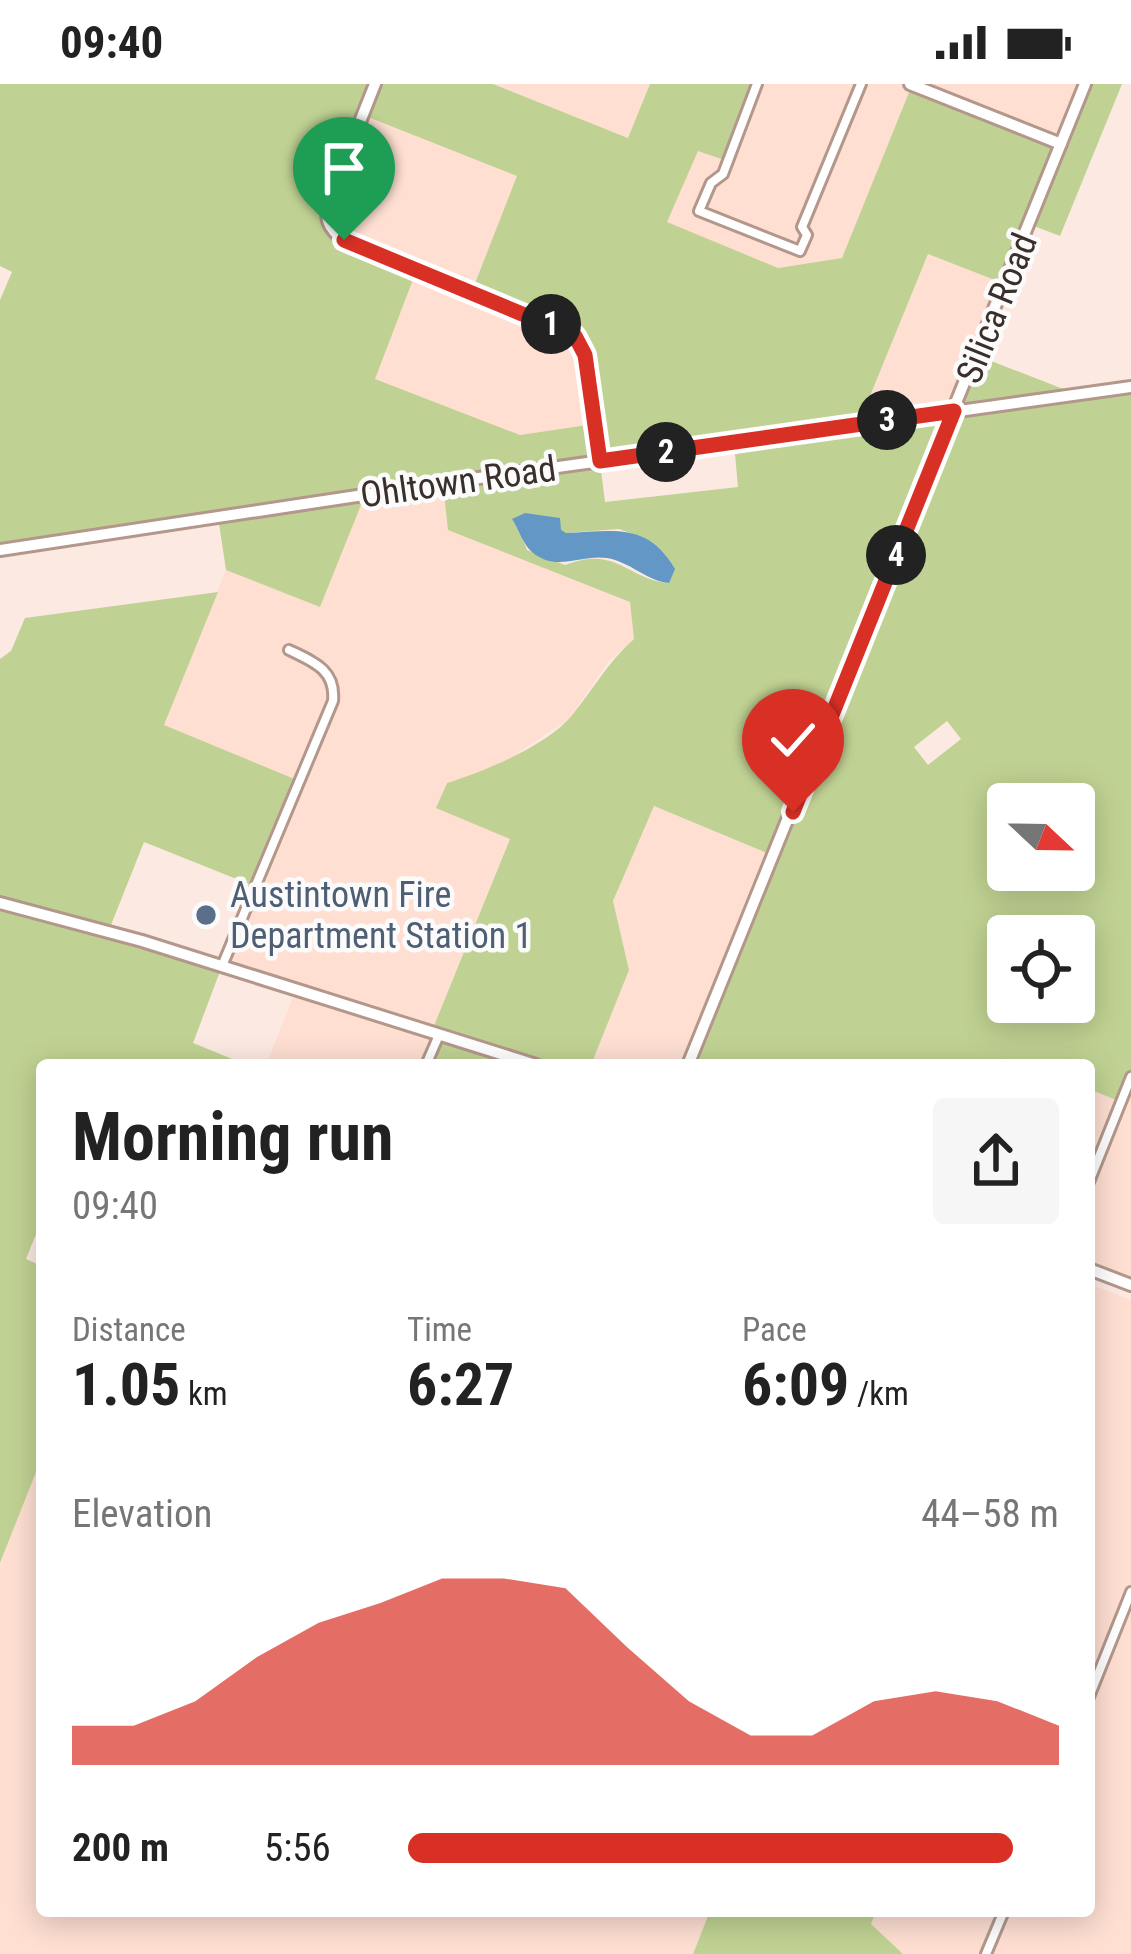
<!DOCTYPE html>
<meta charset="utf-8">
<style>
body{margin:0;font-family:"Roboto Condensed",sans-serif;background:#f6f6f6;color:#222;height:100vh;display:flex;flex-direction:column;font-size:45px;white-space:nowrap}
*{box-sizing:border-box;margin:0}
p{font-size:39px;color:#767676}
.icon{flex:none;width:66px;height:66px;fill:none;stroke:currentColor;stroke-width:2;stroke-linecap:round;stroke-linejoin:round}
.map{position:relative;flex:1;overflow:hidden}
.sheet{position:absolute;left:36px;top:975px;width:1059px;height:858px;display:flex;flex-direction:column;background:#fff;border-radius:12px;box-shadow:0 6px 30px #0003}
.sheet>*{flex:none}
.needle{width:78px;rotate:112deg}
.buttons{position:absolute;left:987px;top:699px;display:grid;gap:24px}
.buttons a{display:grid;place-items:center;width:108px;height:108px;border-radius:12px;background:#fff;box-shadow:0 6px 30px #0003;font-size:60px}
.pin{position:absolute;display:grid;place-items:center;width:102px;height:102px;color:#fff;margin:-123px -51px;border-radius:50% 50% 50% 0;rotate:-45deg;box-shadow:0 0 12px #0007}
.pin .icon{rotate:45deg}
.km{position:absolute;width:60px;height:60px;margin:-30px;border-radius:50%;background:#222;color:#fff;font-size:33px;line-height:60px;text-align:center}
.round{display:grid;place-items:center;flex:none;width:126px;height:126px;border-radius:12px;background:#f6f6f6}
.summary{display:flex;align-items:center;justify-content:space-between;height:204px;padding:0 36px}
h1{font-size:66px;font-weight:700;line-height:90px}
.figures{display:grid;grid-template-columns:repeat(3,1fr);gap:18px;height:204px;padding:12px 36px}
.figures div{display:grid;align-content:center}
.figures b{font-size:60px;font-weight:700}
.figures small{font-size:33px;font-weight:400}
.figures p{font-size:33px}
.chart{height:336px;padding:24px 36px}
.chart p{display:flex;justify-content:space-between}
.chart svg{width:100%;height:216px;margin-top:12px;fill:#d93025;opacity:.7}
ul{padding:0 36px;list-style:none;font-size:39px}
li{display:grid;grid-template-columns:192px 144px 1fr;align-items:center;height:90px}
li i{height:30px;border-radius:15px;background:#d93025}
.status{display:flex;justify-content:space-between;align-items:center;height:84px;padding:0 60px;background:#fff;direction:ltr}
.status svg{height:33px;fill:currentColor}
.map>svg:first-child{display:block}
.built{fill:#fedfd2}
.green{fill:#c0d293;fill-rule:evenodd}
.water{fill:#6297c6}
.lines{fill:none;stroke-linecap:round;stroke-linejoin:round}
.street-casing{stroke:#b3978b;stroke-width:14}
.secondary-casing{stroke:#b3978b;stroke-width:16}
.street{stroke:#fff;stroke-width:8}
.secondary{stroke:#fff;stroke-width:10}
.route-casing{stroke:#fff;stroke-width:24}
.route{stroke:#d93025;stroke-width:15}
.service-dot{fill:#5c6f8a;stroke:#fbfbfb;stroke-width:4.5}
.labels{text-anchor:middle;stroke-width:9;stroke-linejoin:round;paint-order:stroke}
.street-label{font-size:36px;fill:#3a2f2a;stroke:#fbfbfb}
.service-label{font-size:36px;fill:#4e5e75;stroke:#fbfbfb;text-anchor:start}
</style>
<div class="status"><b>09:40</b><svg viewBox="0 0 49 12"><path d="M0 12V9h3v3zM5 12V6h3v6zM10 12V3h3v9zM15 12V0h3v12zM26 1h20v11H26zM47 4h2v5h-2z"/></svg></div>
<div class="map">
<svg width="1131" height="1870" viewBox="0 0 1131 1870">
<rect width="100%" height="100%" fill="#fce9e2"/>
<path class="built" d="M493 0H650L629 54Z
M757 0H1085L1061 60 912 1 842 174 778 184 666 139 698 66 726 77Z
M363 30 518 92 580 258 595 340 520 351 374 295 417 185 341 154 327 138Z
M928 170 1005 200 954 327 859 340Z
M443 399 449 446 630 517 634 555 609 577 569 635 492 686 446 699 437 724 510 754 431 948 439 951 426 981H266L296 906 222 882 297 696 163 641 226 486 320 523 365 410Z
M653 722 774 772 688 981H591L629 886 613 818Z
M1131 993V1201L1089 1185V1005L1121 1017Z
M1089 1200 1131 1216V1870H903L870 1840 876 1827H1089Z
M42 1373V1827H710L693 1870H0V1479Z"/>
<path class="green" d="M0 0H493L628 54 650 0H757L727 77 698 67 667 138 778 184 842 174 912 1 1061 60 1085 0H1122L1060 152 1029 140 1005 200 928 170 859 339 954 327 976 271 1076 310 1131 303V993L1121 1018 1089 1005V981H688L774 772 654 722 613 817 629 886 591 981H536L515 974 512 981H426L439 952 431 949 510 755 436 724 447 699C483 688 549 661 573 630 594 604 608 578 634 555L630 518 448 446 443 400 365 411 320 523 226 486 218 433 0 466V216L12 188 0 182ZM363 31 517 92 472 207 580 258 594 340 520 351 375 295 417 185 335 149 329 116ZM734 359 738 403 605 418 600 378ZM619 445C648 456 661 458 674 486L668 499C625 494 617 461 565 481L527 466 520 447 566 449ZM947 637 961 655 928 681 914 663ZM1008 720H1074V786H1008ZM1008 852H1074V918H1008Z
M218 508 164 641 297 696 254 802 144 758 109 846 222 882 193 959 247 981H42V1135L26 1175 42 1182V1373L0 1479V575L11 567 25 534Z
M710 1827H876L871 1840 903 1870H693Z"/>
<path class="water" d="M525 429 560 434 561 446 566 449C614 447 648 438 675 485L669 499C649 497 634 482 615 476 585 466 559 491 532 468 523 461 519 445 512 435Z"/>
<g class="lines">
<g class="street-casing">
<path id="street" d="M757 0 723 90 711 99 699 127 800 167 807 151 802 143 861 0
M222 882 333 617C336 586 314 578 289 566
M426 981 439 951
M1089 1098 1131 993
M1089 1613 1131 1508
M986 1870 1004 1827"/>
</g>
<g class="secondary-casing">
<path id="secondary" d="M375 0 329 116C324 134 328 145 344 156L575 252 585 271 600 377
M910 0 1061 60
M0 466 443 399 1131 303
M0 819 142 857 536 981
M688 981 1085 0
M1089 1185 1131 1201"/>
</g>
<use href="#street" class="street"/>
<use href="#secondary" class="secondary"/>
</g>
<g class="lines">
<g class="route-casing">
<path id="route" d="M344 156 575 252 585 271 600 377 954 327 793 728"/>
</g>
<use href="#route" class="route"/>
</g>
<circle class="service-dot" cx="206" cy="831" r="12"/>
<g class="labels">
<g class="street-label">
<text transform="translate(996 224) rotate(-68)" y="13">Silica Road</text>
<text transform="translate(458 397) rotate(-8)" y="13">Ohltown Road</text>
</g>
<g class="service-label">
<text x="230" y="823">Austintown Fire<tspan x="230" dy="41">Department Station 1</tspan></text>
</g>
</g>
</svg>
<div class="buttons">
<a><svg class="needle" viewBox="-14 -14 28 28"><path d="M0-13l5 13h-10z" fill="#e53935"/><path d="M0 13l5-13h-10z" fill="#767676"/></svg></a>
<a><svg class="icon" aria-label="locate" viewBox="0 0 24 24"><circle cx="12" cy="12" r="6"/><path d="M12 2v4M12 18v4M2 12h4M18 12h4"/></svg></a>
</div>
<div class="pin" style="left:344px;top:156px;background:#1e9e55"><svg class="icon" aria-label="arrive" viewBox="0 0 24 24"><path d="M6 21V4h12l-3 4 3 4H6"/></svg></div>
<div class="pin" style="left:793px;top:728px;background:#d93025"><svg class="icon" aria-label="check" viewBox="0 0 24 24"><path d="M5 12l5 5 9-10"/></svg></div>
<b class="km" style="left:551px;top:240px">1</b>
<b class="km" style="left:666px;top:368px">2</b>
<b class="km" style="left:887px;top:336px">3</b>
<b class="km" style="left:896px;top:471px">4</b>
<section class="sheet">
<div class="summary"><div><h1>Morning run</h1><p>09:40</p></div><a class="round"><svg class="icon" aria-label="share" viewBox="0 0 24 24"><path d="M12 15V3M7 8l5-5 5 5M5 13v7h14v-7"/></svg></a></div>
<div class="figures">
<div><p>Distance</p><b>1.05<small> km</small></b></div>
<div><p>Time</p><b>6:27</b></div>
<div><p>Pace</p><b>6:09<small> /km</small></b></div>
</div>
<div class="chart"><p><span>Elevation</span>44–58 m</p>
<svg viewBox="0 0 160 44" preserveAspectRatio="none"><path d="M0 44V36L10 36L20 31L30 22L40 15L50 11L60 6L70 6L80 8L90 20L100 31L110 38L120 38L130 31L140 29L150 31L160 36V44z"/></svg>
</div>
<ul>
<li><b>200 m</b>5:56<i style="width:93%"></i></li>
</ul>
</section>
</div>
